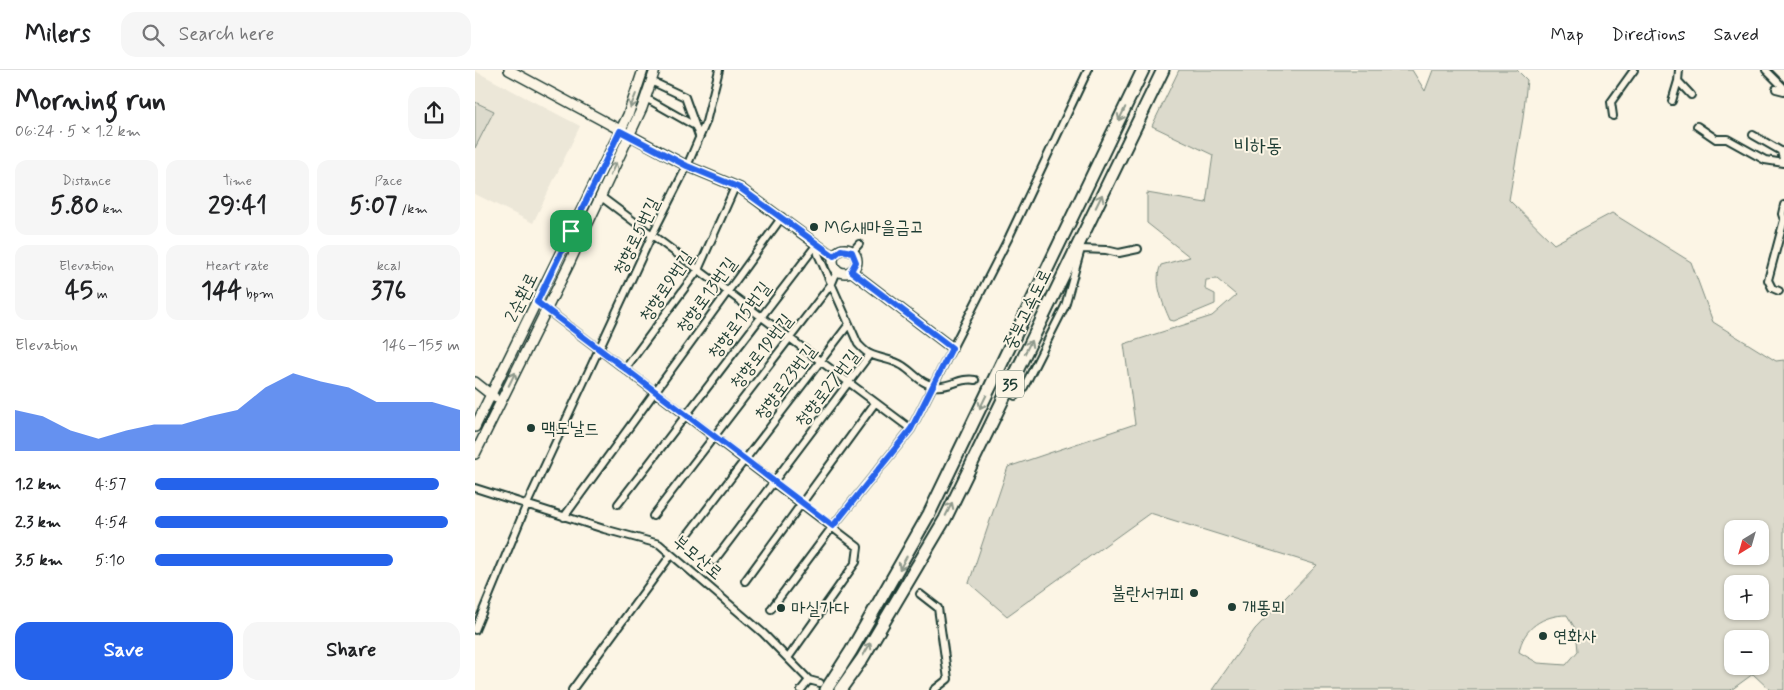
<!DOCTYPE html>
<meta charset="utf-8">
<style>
body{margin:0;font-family:Mynerve,"Poor Story",sans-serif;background:#f6f6f6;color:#202124;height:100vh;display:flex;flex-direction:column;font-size:19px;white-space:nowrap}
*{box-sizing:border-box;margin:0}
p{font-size:16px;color:#757577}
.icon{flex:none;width:28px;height:28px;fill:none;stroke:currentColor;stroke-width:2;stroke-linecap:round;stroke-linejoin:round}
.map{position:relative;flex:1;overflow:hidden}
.side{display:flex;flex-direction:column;background:#fff;width:475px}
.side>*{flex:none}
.needle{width:32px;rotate:217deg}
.fabs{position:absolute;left:1249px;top:450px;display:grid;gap:10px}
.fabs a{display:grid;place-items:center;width:45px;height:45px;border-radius:10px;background:#fff;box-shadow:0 1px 4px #0004;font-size:25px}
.pin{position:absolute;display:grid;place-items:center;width:42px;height:42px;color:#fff;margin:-21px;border-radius:10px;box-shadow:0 2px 8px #0006}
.round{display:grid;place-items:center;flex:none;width:52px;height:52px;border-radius:15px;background:#f6f6f6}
.headline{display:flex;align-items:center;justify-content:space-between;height:85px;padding:0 15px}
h1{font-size:28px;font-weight:800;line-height:38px}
.stats{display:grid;grid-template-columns:repeat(3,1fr);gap:8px;height:85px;padding:5px 15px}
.stats div{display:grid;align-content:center;border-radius:12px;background:#f6f6f6;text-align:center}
.stats b{font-size:25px;font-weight:800}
.stats small{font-size:14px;font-weight:400}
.stats p{font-size:14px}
.chart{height:140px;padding:10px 15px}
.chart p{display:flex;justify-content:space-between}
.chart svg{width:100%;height:90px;margin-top:5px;fill:#2563eb;opacity:.7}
.primary-button{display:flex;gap:10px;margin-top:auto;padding:10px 15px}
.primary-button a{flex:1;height:58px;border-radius:15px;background:#2563eb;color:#fff;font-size:20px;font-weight:800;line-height:58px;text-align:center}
.primary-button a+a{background:#f6f6f6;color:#202124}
ul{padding:0 15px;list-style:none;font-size:16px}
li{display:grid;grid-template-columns:80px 60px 1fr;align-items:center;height:38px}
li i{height:12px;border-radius:6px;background:#2563eb}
header{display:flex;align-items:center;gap:30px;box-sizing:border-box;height:70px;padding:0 25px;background:#fff;border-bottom:1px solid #e0e0e0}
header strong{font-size:24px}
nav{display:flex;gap:28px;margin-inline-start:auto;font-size:18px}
.search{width:350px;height:45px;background:#f6f6f6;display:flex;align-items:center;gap:12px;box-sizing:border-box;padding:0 18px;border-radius:15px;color:#757577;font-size:19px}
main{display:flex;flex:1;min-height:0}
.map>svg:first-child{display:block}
.built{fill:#ece7d8}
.green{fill:#dcdacc;stroke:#7e8c80;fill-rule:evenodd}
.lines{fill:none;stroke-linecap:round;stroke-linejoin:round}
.street-tunnel{stroke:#d0d0c2;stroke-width:6;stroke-dasharray:6 3;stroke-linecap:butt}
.street-casing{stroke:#1f3d34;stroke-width:10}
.secondary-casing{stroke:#1f3d34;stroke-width:12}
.highway-casing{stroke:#1f3d34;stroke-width:15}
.street{stroke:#fcf5e5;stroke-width:6}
.secondary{stroke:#fcf5e5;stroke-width:9}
.highway{stroke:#fcf5e5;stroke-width:11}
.oneway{stroke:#8e998c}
.route-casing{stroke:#fff;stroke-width:10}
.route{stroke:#2563eb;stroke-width:6}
.poi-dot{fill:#1f3d34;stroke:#fcf5e5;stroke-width:2}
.labels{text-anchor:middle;stroke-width:4;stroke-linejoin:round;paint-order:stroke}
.shield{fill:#fcf5e5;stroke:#617469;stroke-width:1}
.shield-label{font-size:16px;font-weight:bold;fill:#1f3d34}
.poi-label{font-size:18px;fill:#1f3d34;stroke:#fcf5e5;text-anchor:start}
.street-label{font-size:18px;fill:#1f3d34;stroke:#fcf5e5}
.quarter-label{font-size:20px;fill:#1f3d34;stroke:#fcf5e5}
</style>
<header>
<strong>Milers</strong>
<div class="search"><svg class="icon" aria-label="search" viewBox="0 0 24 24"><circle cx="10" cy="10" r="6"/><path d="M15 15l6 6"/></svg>Search here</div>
<nav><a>Map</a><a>Directions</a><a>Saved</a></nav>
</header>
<main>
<section class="side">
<div class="headline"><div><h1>Morning run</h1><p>06:24 · 5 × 1.2 km</p></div><a class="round"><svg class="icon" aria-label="share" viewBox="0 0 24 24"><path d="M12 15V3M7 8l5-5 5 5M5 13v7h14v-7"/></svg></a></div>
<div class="stats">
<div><p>Distance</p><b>5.80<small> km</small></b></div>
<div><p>Time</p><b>29:41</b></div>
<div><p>Pace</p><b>5:07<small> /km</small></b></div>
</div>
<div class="stats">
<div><p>Elevation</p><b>45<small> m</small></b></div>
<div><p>Heart rate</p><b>144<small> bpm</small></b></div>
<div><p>kcal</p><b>376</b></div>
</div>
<div class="chart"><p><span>Elevation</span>146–155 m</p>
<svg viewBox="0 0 160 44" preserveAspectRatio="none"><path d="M0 44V24L10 27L20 34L30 38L40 34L50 31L60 31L70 27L80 24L90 13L100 6L110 10L120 13L130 20L140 20L150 20L160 24V44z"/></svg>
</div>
<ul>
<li><b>1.2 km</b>4:57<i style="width:93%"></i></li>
<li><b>2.3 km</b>4:54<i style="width:96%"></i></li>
<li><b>3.5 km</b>5:10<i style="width:78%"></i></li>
</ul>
<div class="primary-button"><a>Save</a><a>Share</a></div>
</section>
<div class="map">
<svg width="1309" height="620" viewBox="0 0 1309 620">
<rect width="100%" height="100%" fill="#fcf5e5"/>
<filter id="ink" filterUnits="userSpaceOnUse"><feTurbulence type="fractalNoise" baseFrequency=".02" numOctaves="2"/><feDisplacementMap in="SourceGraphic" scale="10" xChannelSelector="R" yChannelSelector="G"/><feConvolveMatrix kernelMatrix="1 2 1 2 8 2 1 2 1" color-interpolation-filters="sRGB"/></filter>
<g filter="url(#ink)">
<path class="built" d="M0 1 105 56 58 153 0 124Z"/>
<path class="green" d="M704 0H937L950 21 958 0H1042L1052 10 1048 48 1034 130 1079 174 1137 143 1216 192 1238 252 1301 291 1309 290V620H1295L1278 604 1256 620H737L780 559 842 495 675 443 532 546 494 513 533 397 660 354 649 274 737 246 761 225 742 209 731 210 730 219 740 224V234L699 251 695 250C688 234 678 211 686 195L715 187 672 153V123L731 133 738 85 677 56ZM1258 459H1285V486H1258ZM1258 514H1285V541H1258ZM1092 545 1101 560 1103 581 1091 595 1063 593 1044 582C1048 558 1068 545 1092 545ZM1258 569H1285V596H1258Z
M0 32 19 41 0 78Z"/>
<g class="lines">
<path class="street-tunnel" d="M500 310 540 326"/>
<g class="street-casing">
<path id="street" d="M1204 0 1203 11 1216 25
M1291 0 1309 18
M176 11 210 27 224 66
M1301 19 1309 21
M170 29 176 31 220 56
M1197 31 1203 11
M1138 46 1136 32 1159 0
M1222 56 1241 69H1252L1290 90 1309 93
M1278 65 1306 81 1309 93
M125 126 436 359
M1309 135 1307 144 1309 150
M342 174 343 184 383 274C386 277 390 282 395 284 405 289 418 289 428 296 439 303 447 315 461 316 475 318 485 307 500 310
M377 182 384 174
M1304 221 1297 218 1293 210 1309 150
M62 232 383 477 381 492 313 588
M150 299 223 200 260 117
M540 326 549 317 590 236 606 179 631 180 644 183 663 179
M0 418 129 459 184 474 288 563 334 610 345 613
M143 434 342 174
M178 446 357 213 362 201
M89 447 307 147
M210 468 374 254
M239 491 395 284
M270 511 400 333
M445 524 463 538 473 609 459 620
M296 539 358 456 436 359 534 167 613 0
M0 560 52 434 177 165 212 96 231 52 244 0
M97 620 196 485
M326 620 334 610"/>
</g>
<g class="secondary-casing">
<path id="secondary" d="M34 0 212 96 265 118 359 187
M358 191a12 12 0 1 1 24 0a12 12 0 1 1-24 0Z
M376 201 477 278
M0 312 19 327
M0 357 153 45 168 0
M0 384 94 194 167 38 180 0"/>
</g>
<g class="highway-casing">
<path id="highway" d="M351 620 376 581 454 444 668 0
M365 620 387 589 470 449 688 0"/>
</g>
<use href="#street" class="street"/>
<use href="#secondary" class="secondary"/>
<use href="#highway" class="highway"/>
</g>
<defs><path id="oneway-shaft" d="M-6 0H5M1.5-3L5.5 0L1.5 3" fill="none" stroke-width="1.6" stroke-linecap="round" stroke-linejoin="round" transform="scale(1.25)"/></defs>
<g class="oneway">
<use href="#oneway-shaft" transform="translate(158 31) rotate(112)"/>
<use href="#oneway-shaft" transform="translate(647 44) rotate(116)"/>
<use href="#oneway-shaft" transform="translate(138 99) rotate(-65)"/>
<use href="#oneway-shaft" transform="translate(624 131) rotate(-64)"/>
<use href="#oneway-shaft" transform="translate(553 277) rotate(-64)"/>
<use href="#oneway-shaft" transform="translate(37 309) rotate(-64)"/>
<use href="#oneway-shaft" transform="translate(508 332) rotate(116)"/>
<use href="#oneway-shaft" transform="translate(474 439) rotate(-64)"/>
<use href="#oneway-shaft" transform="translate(428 493) rotate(119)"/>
<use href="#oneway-shaft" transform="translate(392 579) rotate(-59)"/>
</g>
</g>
<g class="lines" filter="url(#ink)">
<g class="route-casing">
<path id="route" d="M145 61 212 96 265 118 359 186 366 180 377 182 381 192 376 201 477 278 436 359 358 456 62 232Z"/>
</g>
<use href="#route" class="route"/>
</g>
<g class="poi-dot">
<circle cx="339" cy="157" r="5"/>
<circle cx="56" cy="358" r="5"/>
<circle cx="719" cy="523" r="5"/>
<circle cx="757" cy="537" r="5"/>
<circle cx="306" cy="538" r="5"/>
<circle cx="1068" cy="566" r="5"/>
</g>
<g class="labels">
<rect class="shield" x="521" y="300.5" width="28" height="27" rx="4"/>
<g class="shield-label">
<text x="535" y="320">35</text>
</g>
<g class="poi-label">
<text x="349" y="163">MG새마을금고</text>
<text x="66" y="364">맥도날드</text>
<text x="709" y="529" text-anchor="end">불란서커피</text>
<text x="767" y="543">개똥뫼</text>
<text x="316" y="544">마실가다</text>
<text x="1078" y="572">연화사</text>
</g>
<g class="street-label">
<text transform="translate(161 166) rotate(-64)" y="6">청향로5번길</text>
<text transform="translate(191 216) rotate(-56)" y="6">청향로9번길</text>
<text transform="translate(231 225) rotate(-54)" y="6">청향로13번길</text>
<text transform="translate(46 227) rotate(-64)" y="6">2순환로</text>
<text transform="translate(552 239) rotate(-64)" y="6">중부고속도로</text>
<text transform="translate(264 250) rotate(-53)" y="6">청향로15번길</text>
<text transform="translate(286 281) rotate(-52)" y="6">청향로19번길</text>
<text transform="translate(310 312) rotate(-53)" y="6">청향로23번길</text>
<text transform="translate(352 318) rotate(-52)" y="6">청향로27번길</text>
<text transform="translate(223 487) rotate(40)" y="6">부모산로</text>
</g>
<g class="quarter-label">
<text x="783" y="82">비하동</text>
</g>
</g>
</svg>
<div class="fabs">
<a><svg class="needle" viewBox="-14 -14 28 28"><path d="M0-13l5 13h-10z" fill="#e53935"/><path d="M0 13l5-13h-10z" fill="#757577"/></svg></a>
<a>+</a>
<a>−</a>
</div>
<div class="pin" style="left:96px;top:161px;background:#1e9e55"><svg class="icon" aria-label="arrive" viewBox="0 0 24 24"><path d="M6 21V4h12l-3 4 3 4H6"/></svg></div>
</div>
</main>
